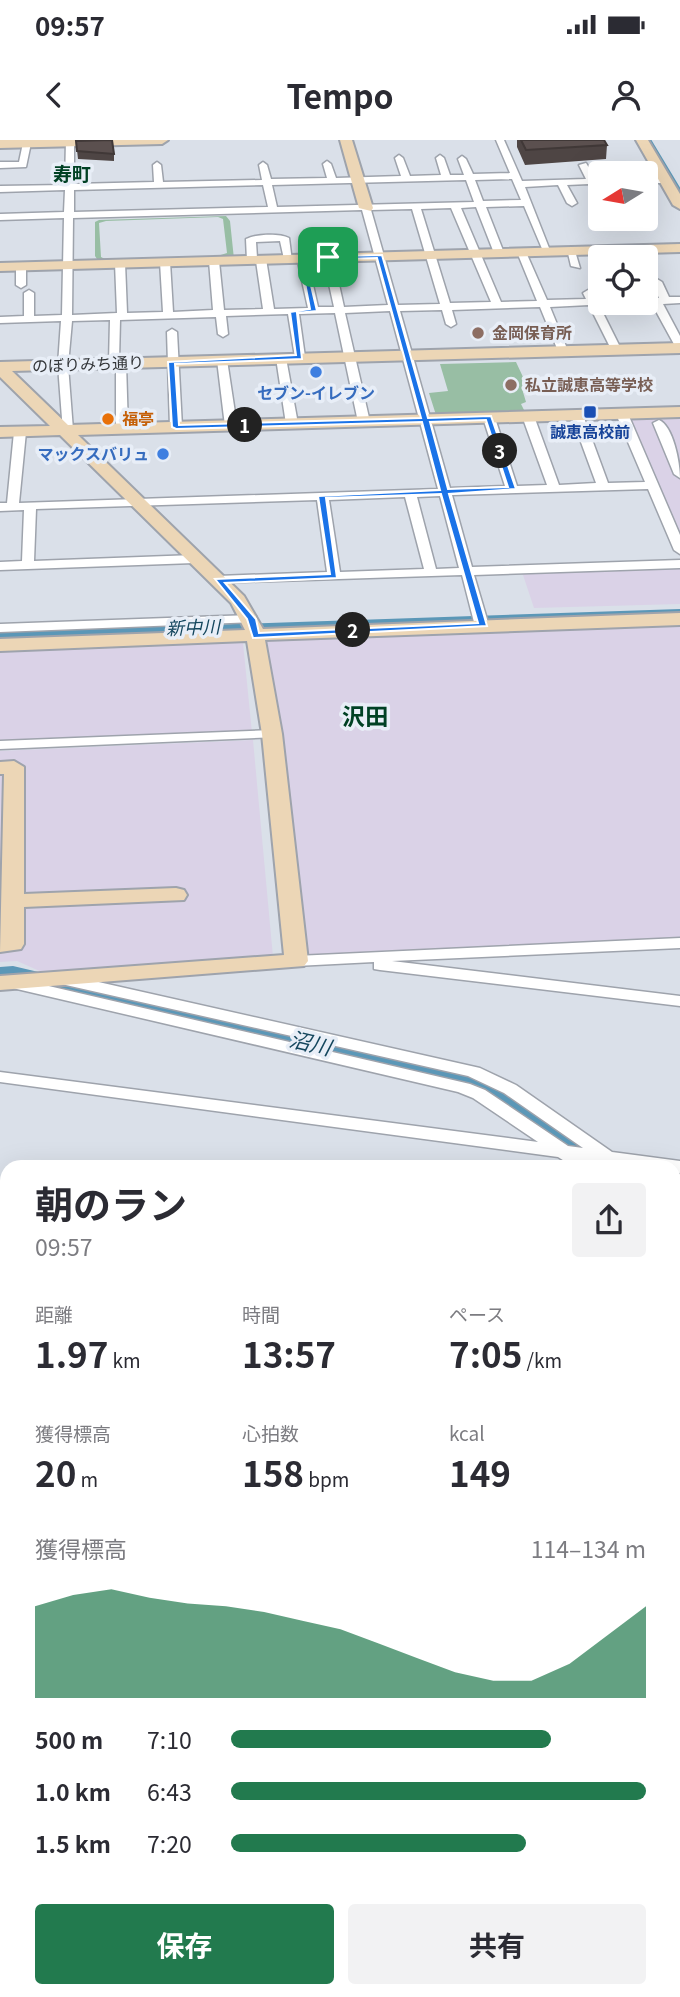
<!DOCTYPE html>
<html lang="ja">
<meta charset="utf-8">
<style>
body{margin:0;font-family:Georgia,"Noto Sans JP",serif;background:#f2f2f3;color:#2b2b33;height:100vh;display:flex;flex-direction:column;font-size:26px;white-space:nowrap}
*{box-sizing:border-box;margin:0}
p{font-size:23px;color:#7c7c81}
.icon{flex:none;width:38px;height:38px;fill:none;stroke:currentColor;stroke-width:2;stroke-linecap:round;stroke-linejoin:round}
.map{position:relative;flex:1;overflow:hidden}
.drawer{position:absolute;left:0px;top:1020px;width:681px;height:838px;display:flex;flex-direction:column;background:#fff;border-radius:21px 21px 0 0;box-shadow:0 7px 28px #0002}
.drawer>*{flex:none}
.needle{width:46px;rotate:259deg}
.buttons{position:absolute;left:588px;top:21px;display:grid;gap:14px}
.buttons a{display:grid;place-items:center;width:70px;height:70px;border-radius:7px;background:#fff;box-shadow:0 7px 28px #0002;font-size:35px}
.pin{position:absolute;display:grid;place-items:center;width:60px;height:60px;color:#fff;margin:-30px;border-radius:14px;box-shadow:0 4px 10px #0006}
.km{position:absolute;width:35px;height:35px;margin:-18px;border-radius:50%;background:#222;color:#fff;font-size:19px;line-height:35px;text-align:center}
.round{display:grid;place-items:center;flex:none;width:74px;height:74px;border-radius:7px;background:#f2f2f3}
.overview{display:flex;align-items:center;justify-content:space-between;height:119px;padding:0 35px}
h1{font-size:38px;font-weight:700;line-height:52px}
.figures{display:grid;grid-template-columns:repeat(3,1fr);gap:10px;height:119px;padding:7px 35px}
.figures div{display:grid;align-content:center}
.figures b{font-size:35px;font-weight:700}
.figures small{font-size:19px;font-weight:400}
.figures p{font-size:19px}
.chart{height:196px;padding:14px 35px}
.chart p{display:flex;justify-content:space-between}
.chart svg{width:100%;height:126px;margin-top:7px;fill:#227a4e;opacity:.7}
.action{display:flex;gap:14px;margin-top:auto;padding:14px 35px}
.action a{flex:1;height:80px;border-radius:7px;background:#227a4e;color:#fff;font-size:28px;font-weight:700;line-height:80px;text-align:center}
.action a+a{background:#f2f2f3;color:#2b2b33}
ul{padding:0 35px;list-style:none;font-size:23px}
li{display:grid;grid-template-columns:112px 84px 1fr;align-items:center;height:52px}
li i{height:18px;border-radius:9px;background:#227a4e}
.status{display:flex;justify-content:space-between;align-items:center;height:49px;padding:0 35px;background:#fff;direction:ltr}
.status svg{height:19px;fill:currentColor}
header{display:flex;justify-content:space-between;align-items:center;height:91px;padding:0 35px;background:#fff;font-size:32px;font-weight:700}
.map>svg:first-child{display:block}
.commercial{fill:#e7cfd8}
.industrial{fill:#dad2e7}
.green{fill:#98bea4}
.water{fill:#5b97b7}
.lines{fill:none;stroke-linecap:round;stroke-linejoin:round}
.stream{stroke:#5b97b7;stroke-width:2.5}
.river{fill:#5b97b7;fill-rule:evenodd}
.street-casing{stroke:#9ea3ac;stroke-width:3}
.secondary-casing{stroke:#9ea3ac;stroke-width:4}
.highway-casing{stroke:#fff;stroke-width:3}
.street{fill:#fff;fill-rule:evenodd}
.secondary{fill:#ecd6b6;fill-rule:evenodd}
.highway{fill:#c0760d;fill-rule:evenodd}
.wall{fill:#4e4544}
.shaded-wall{fill:#403837}
.building{fill:#5b504f;stroke:#403837;stroke-width:2}
.route{fill:#1a73e8;stroke:#fff;stroke-width:2;fill-rule:evenodd}
.education-dot{fill:#8d6e63;stroke:#e8eef7;stroke-width:2.5}
.shop-dot{fill:#3f7fe0;stroke:#e8eef7;stroke-width:2.5}
.transit-dot{fill:#1a4fb4;stroke:#e8eef7;stroke-width:2.5}
.food-dot{fill:#e8710a;stroke:#e8eef7;stroke-width:2.5}
.labels{text-anchor:middle;stroke-width:7;stroke-linejoin:round;paint-order:stroke}
.far-education-label{font-size:16px;font-weight:bold;fill:#785e54;stroke:#e8eef7;text-anchor:start}
.far-street-label{font-size:16px;fill:#323538;stroke:#e8eef7}
.far-shop-label{font-size:16px;font-weight:bold;fill:#366cbe;stroke:#e8eef7}
.far-food-label{font-size:16px;font-weight:bold;fill:#c56008;stroke:#e8eef7;text-anchor:start}
.far-transit-label{font-size:16px;font-weight:bold;fill:#164399;stroke:#e8eef7}
.far-water-label{font-size:18px;font-style:italic;fill:#14465d;stroke:#e8eef7}
.far-quarter-label{font-size:19px;font-weight:bold;fill:#004124;stroke:#e8eef7}
.water-label{font-size:21px;font-style:italic;fill:#14465d;stroke:#e8eef7}
.quarter-label{font-size:23px;font-weight:bold;fill:#004124;stroke:#e8eef7}
</style>
<div class="status"><b>09:57</b><svg viewBox="0 0 49 12"><path d="M0 12V9h3v3zM5 12V6h3v6zM10 12V3h3v9zM15 12V0h3v12zM26 1h20v11H26zM47 4h2v5h-2z"/></svg></div>
<header><svg class="icon" aria-label="back" viewBox="0 0 24 24"><path d="M15 5l-7 7 7 7"/></svg>Tempo<svg class="icon" aria-label="person" viewBox="0 0 24 24"><circle cx="12" cy="8" r="4"/><path d="M4 21q1-7 8-7t8 7"/></svg></header>
<div class="map">
<svg width="680" height="1857" viewBox="0 0 680 1857">
<rect width="100%" height="100%" fill="#dae0e9"/>
<path class="commercial" d="M0 1695 7 1696V1852H181L179 1857H0Z"/>
<path class="industrial" d="M680 275V398L626 276Z
M680 426V464L534 468 522 432Z
M680 484V797L302 815 264 500Z
M237 501 243 503 252 593 0 603V511Z
M253 600 273 817 44 833 17 821 0 822V611Z"/>
<path class="green" d="M226 76 230 81 234 119 211 118 227 113 223 79 218 77 106 81 99 83 101 117 107 120 97 119 95 116V82L99 80Z
M516 222 530 252H523L526 262 521 264 525 272 436 275 429 253 448 251 440 224Z"/>
<path class="water" d="M680 469V474L0 499V492Z"/>
<g class="lines">
<path class="stream" d="M650 0 680 50"/>
<path class="river" d="M13 826 480 936 506 948 608 1020 613 1027H579L486 960 461 948 13 842 0 843V827Z
M674 1071 680 1073V1095L674 1093Z"/>
<g class="street-casing">
<path id="street" d="M27 0 31 3 26 27 0 28V22H19L23 3Z
M66 0H74V44L154 42 153 25 157 22 161 25 163 42 262 40 259 25 263 22 267 25 271 39 327 38 323 24 327 21 331 24 336 38 401 36 395 18 399 15 403 18 410 36 441 35 436 18 440 15 444 18 450 35H464L458 19 462 16 466 19 473 34 510 33 496 0H504L522 41 586 39 579 25 586 23 595 38H600L598 44 600 59 597 58 589 44 567 45 577 63 572 66 567 63 558 45 525 47 551 113 543 111 524 66 486 67 504 113 499 116 494 113 476 67 461 68 501 162 537 161 517 112 525 110 547 160 586 159 583 153 588 150 596 159H600V163H605L599 165 621 209 620 211 611 209 589 165 550 167 568 211 563 214 558 211 540 167 452 170 456 184 451 187 446 184 442 170 400 171 450 348 505 346 483 278 489 275 495 278 517 346 547 345 522 276 528 273 534 276 559 345 596 343 571 275 577 272 583 275 608 343 645 342 616 274 622 271 628 274 680 395V414L674 410 648 349 452 355 472 427 680 420V428L474 435 489 486 482 490 475 486 462 435 213 443 212 440 218 436 327 432 317 360 36 369 34 421 194 415 200 419 194 423 0 430V422L22 421 24 370 0 371V363H7L14 292 20 289 26 292 19 363 438 349 390 171 345 173 370 282 364 285 358 282 335 173 299 174 305 217 300 220 295 217 288 174 226 176 228 194 223 197 218 194 216 177 120 180 119 220 126 223 128 289 122 292 116 289V226L109 223 110 180 72 181 68 225 73 290 63 292 58 225 61 181 0 183V177L24 176V153L29 150 34 153V176L62 175 64 78 0 80V74L64 72 65 50 0 52V46L65 45ZM512 39 521 60 483 61 475 40ZM466 40 474 62 277 67 272 45ZM263 45 268 67 74 72V50ZM451 68 491 162 450 163 421 69ZM412 69 440 164 398 165 371 70ZM362 70 388 165 344 167 333 117 328 114 323 117 334 167H318L307 118 302 115 297 118 308 168 274 169 266 119 261 116 257 118 256 102 280 101 284 119 292 121 289 98C279 93 256 94 246 99L247 120 252 123 256 121 263 169 224 170 219 121 214 118 209 121 213 170 173 172 170 122 165 119 160 122 163 172 127 173 125 123 120 120 115 123 117 173 72 175 73 78ZM440 356 459 428 436 429 417 357ZM405 357 424 429 340 432 329 360Z
M627 27 630 28 633 33H625L622 30Z
M646 37H665L670 40 665 43H646Z
M567 109 575 111 580 128 571 126Z
M21 123 26 126V145L21 148 16 145V126Z
M657 139 662 142 669 157H680V163L663 164 680 196V209L675 206 652 164 642 163H646V158H659L652 142Z
M172 189 177 192 182 287 176 290 170 287 167 192Z
M281 215 286 218 298 284 292 287 286 284 276 218Z
M222 217 227 220 237 286 231 289 225 286 217 220Z
M659 280C673 286 680 322 680 338L674 334 653 283Z
M251 475 256 476V482L0 492V484Z
M272 590 277 591V597L0 609V601Z
M680 798V808L392 821 680 856V866L380 830 374 829V822L296 826 288 821 296 816Z
M63 834 480 928 516 945 612 1012 680 1021V1033L674 1032V1027H638L589 1021 595 1027H574L558 1017 0 942V932L538 1002 473 958 458 952 4 846 2 842 4 838 10 837 470 944 485 950 568 1006 583 1008 504 953 468 936 57 843 55 839Z
M674 1058 680 1060V1075L674 1073Z
M674 1083 680 1084V1100L674 1099Z
M674 1459 680 1460V1478L674 1477Z
M198 1852H224L223 1857H197Z"/>
</g>
<g class="secondary-casing">
<path id="secondary" d="M0 0H168L162 4 0 8Z
M340 0H352L373 68 371 71 359 68Z
M636 0H648L680 54V69L673 65Z
M680 104V112L0 131V123Z
M680 203V213L12 231 68 285 680 267V277L78 295 244 456 263 489 680 473V485L265 500 282 594 308 821 304 826 0 850V836L284 815 262 594 247 501 0 511V499L245 490 231 463 60 295 0 297V287L50 286 0 237V222Z
M14 621 24 627V754L176 748 184 750 187 755 184 760 24 767V804L21 809 0 812 4 634H0V622Z
M0 1118 7 1119V1137L0 1136Z
M674 1214 680 1215V1235L674 1234Z
M0 1645 7 1646V1674L0 1673Z
M674 1767 680 1768V1800L674 1799Z"/>
</g>
<g class="highway-casing">
<path id="highway" d="M0 1310 7 1312V1349L0 1347Z
M0 1384 7 1386V1425L0 1423Z
M273 1852H321L324 1857H276Z
M336 1852H384L387 1857H339Z"/>
</g>
<use href="#street" class="street"/>
<use href="#secondary" class="secondary"/>
<use href="#highway" class="highway"/>
</g>
<path class="wall" d="M517 0H604L607 5 606 19 525 25 517 7Z
M76 1 114 14V21L78 19Z"/>
<path class="shaded-wall" d="M64 1852H68L69 1857H63Z"/>
<path class="building" d="M112 0 114 14 77 11 76 1Z
M521 0H604L607 5 526 10Z
M0 1775 7 1776V1852H64L63 1857H0Z"/>
<path class="route" d="M382 115 428 278 491 276 516 349 449 354 487 486 253 498 247 479 215 439 330 434 318 356 440 350 422 282 176 289 172 287 168 222 296 215 290 172 310 169 300 117ZM377 118 421 278 179 285 175 224 302 219 297 173 317 171 305 120ZM486 280 508 347 448 349 430 282ZM441 354 478 483 259 493 256 479 225 443 337 438 326 358Z"/>
<g class="education-dot">
<circle cx="478" cy="193" r="7"/>
<circle cx="511" cy="245" r="7"/>
</g>
<g class="shop-dot">
<circle cx="316" cy="232" r="7"/>
<circle cx="163" cy="314" r="7"/>
</g>
<rect class="transit-dot" x="583" y="265" width="14" height="14" rx="3.5"/>
<circle class="food-dot" cx="108" cy="279" r="7"/>
<g class="labels">
<g class="far-education-label">
<text x="492" y="199">金岡保育所</text>
<text x="525" y="251">私立誠恵高等学校</text>
</g>
<g class="far-street-label">
<text transform="translate(88 224) rotate(-2)" y="6">のぼりみち通り</text>
</g>
<g class="far-shop-label">
<text x="316" y="259">セブン-イレブン</text>
<text x="149" y="320" text-anchor="end">マックスバリュ</text>
</g>
<g class="far-food-label">
<text x="122" y="285">福亭</text>
</g>
<g class="far-transit-label">
<text x="590" y="298">誠恵高校前</text>
</g>
<g class="far-water-label">
<text transform="translate(193 488) rotate(-2)" y="6">新中川</text>
</g>
<g class="far-quarter-label">
<text x="72" y="41">寿町</text>
</g>
<g class="water-label">
<text transform="translate(310 904) rotate(13)" y="7">沼川</text>
</g>
<g class="quarter-label">
<text x="365" y="585">沢田</text>
</g>
</g>
</svg>
<div class="buttons">
<a><svg class="needle" viewBox="-14 -14 28 28"><path d="M0-13l5 13h-10z" fill="#e53935"/><path d="M0 13l5-13h-10z" fill="#7c7c81"/></svg></a>
<a><svg class="icon" aria-label="locate" viewBox="0 0 24 24"><circle cx="12" cy="12" r="6"/><path d="M12 2v4M12 18v4M2 12h4M18 12h4"/></svg></a>
</div>
<div class="pin" style="left:328px;top:117px;background:#1e9e55"><svg class="icon" aria-label="arrive" viewBox="0 0 24 24"><path d="M6 21V4h12l-3 4 3 4H6"/></svg></div>
<b class="km" style="left:245px;top:285px">1</b>
<b class="km" style="left:353px;top:490px">2</b>
<b class="km" style="left:500px;top:311px">3</b>
<section class="drawer">
<div class="overview"><div><h1>朝のラン</h1><p>09:57</p></div><a class="round"><svg class="icon" aria-label="share" viewBox="0 0 24 24"><path d="M12 15V3M7 8l5-5 5 5M5 13v7h14v-7"/></svg></a></div>
<div class="figures">
<div><p>距離</p><b>1.97<small> km</small></b></div>
<div><p>時間</p><b>13:57</b></div>
<div><p>ペース</p><b>7:05<small> /km</small></b></div>
</div>
<div class="figures">
<div><p>獲得標高</p><b>20<small> m</small></b></div>
<div><p>心拍数</p><b>158<small> bpm</small></b></div>
<div><p>kcal</p><b>149</b></div>
</div>
<div class="chart"><p><span>獲得標高</span>114–134 m</p>
<svg viewBox="0 0 160 44" preserveAspectRatio="none"><path d="M0 44V12L10 8L20 6L30 9L40 11L50 12L60 14L70 17L80 20L90 25L100 30L110 35L120 38L130 38L140 32L150 22L160 12V44z"/></svg>
</div>
<ul>
<li><b>500 m</b>7:10<i style="width:77%"></i></li>
<li><b>1.0 km</b>6:43<i style="width:100%"></i></li>
<li><b>1.5 km</b>7:20<i style="width:71%"></i></li>
</ul>
<div class="action"><a>保存</a><a>共有</a></div>
</section>
</div>
